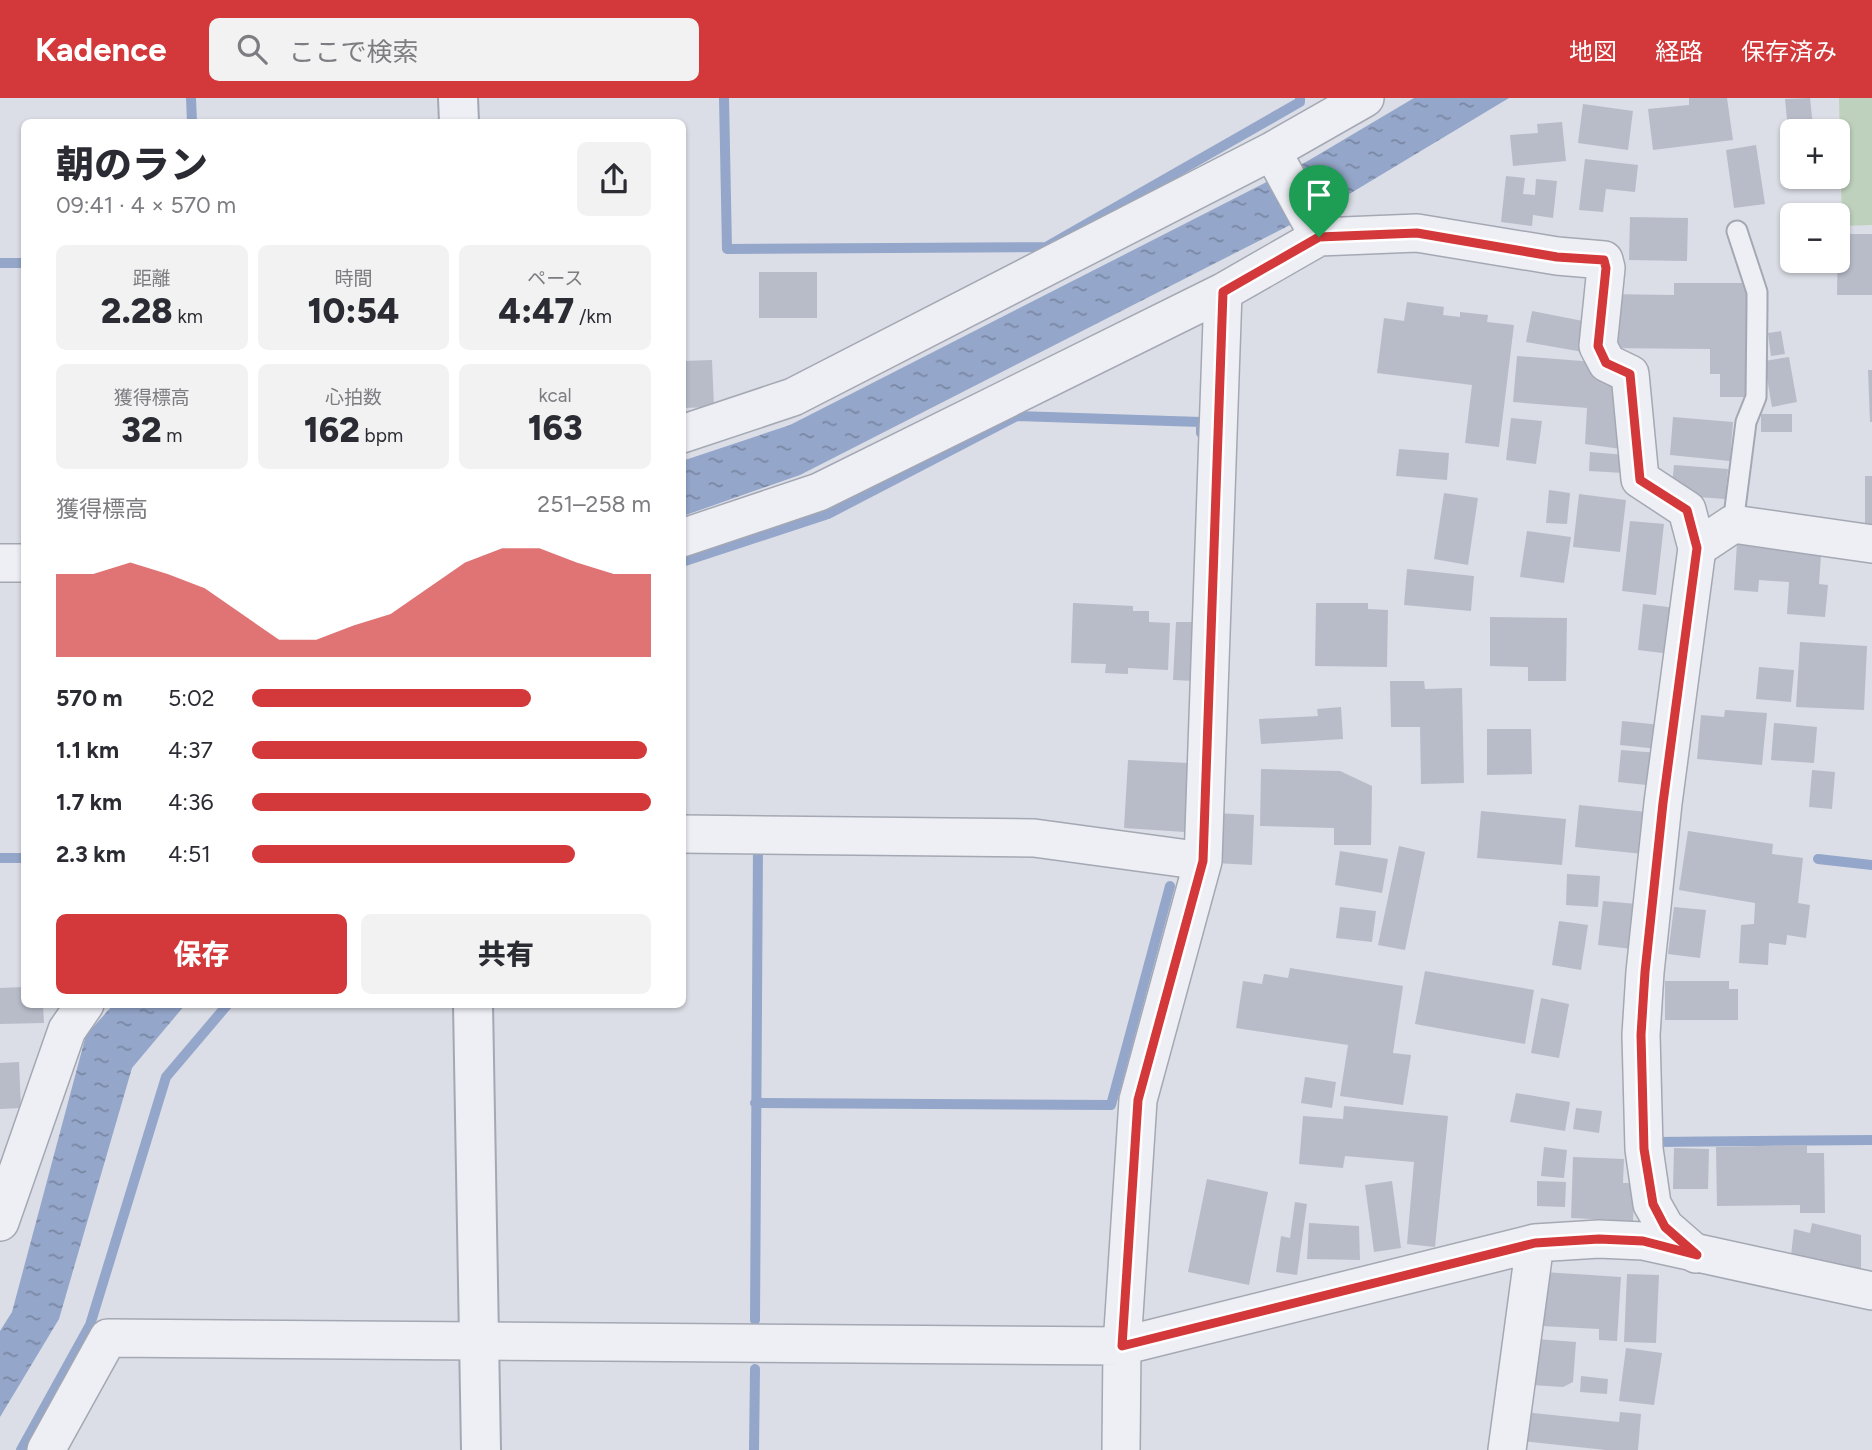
<!DOCTYPE html>
<html lang="ja">
<meta charset="utf-8">
<style>
body{margin:0;font-family:Figtree,"Noto Sans JP",sans-serif;background:#f2f2f3;color:#2b2b33;height:100vh;display:flex;flex-direction:column;font-size:26px;white-space:nowrap}
*{box-sizing:border-box;margin:0}
p{font-size:23px;color:#7c7c81}
.icon{flex:none;width:38px;height:38px;fill:none;stroke:currentColor;stroke-width:2;stroke-linecap:round;stroke-linejoin:round}
.map{position:relative;flex:1;overflow:hidden}
.side{position:absolute;left:21px;top:21px;width:665px;height:889px;display:flex;flex-direction:column;background:#fff;border-radius:10px;box-shadow:0 2px 5px #0004}
.side>*{flex:none}
.fabs{position:absolute;left:1780px;top:21px;display:grid;gap:14px}
.fabs a{display:grid;place-items:center;width:70px;height:70px;border-radius:10px;background:#fff;box-shadow:0 2px 5px #0004;font-size:35px}
.pin{position:absolute;display:grid;place-items:center;width:60px;height:60px;color:#fff;margin:-72px -30px;border-radius:50% 50% 50% 0;rotate:-45deg;box-shadow:0 0 7px #0007}
.pin .icon{rotate:45deg}
.round{display:grid;place-items:center;flex:none;width:74px;height:74px;border-radius:10px;background:#f2f2f3}
.summary{display:flex;align-items:center;justify-content:space-between;height:119px;padding:0 35px}
h1{font-size:38px;font-weight:800;line-height:52px}
.metrics{display:grid;grid-template-columns:repeat(3,1fr);gap:10px;height:119px;padding:7px 35px}
.metrics div{display:grid;align-content:center;border-radius:10px;background:#f2f2f3;text-align:center}
.metrics b{font-size:35px;font-weight:800}
.metrics small{font-size:19px;font-weight:400}
.metrics p{font-size:19px}
.chart{height:196px;padding:14px 35px}
.chart p{display:flex;justify-content:space-between}
.chart svg{width:100%;height:126px;margin-top:7px;fill:#d3383a;opacity:.7}
.cta{display:flex;gap:14px;margin-top:auto;padding:14px 35px}
.cta a{flex:1;height:80px;border-radius:10px;background:#d3383a;color:#fff;font-size:28px;font-weight:800;line-height:80px;text-align:center}
.cta a+a{background:#f2f2f3;color:#2b2b33}
ul{padding:0 35px;list-style:none;font-size:23px}
li{display:grid;grid-template-columns:112px 84px 1fr;align-items:center;height:52px}
li i{height:18px;border-radius:9px;background:#d3383a}
header{display:flex;align-items:center;gap:42px;box-sizing:border-box;height:98px;padding:0 35px;background:#d3383a;color:#fff}
header strong{font-size:33px}
nav{display:flex;gap:38px;margin-inline-start:auto;font-size:24px}
.search{width:490px;height:63px;background:#f2f2f3;display:flex;align-items:center;gap:18px;box-sizing:border-box;padding:0 24px;border-radius:10px;color:#7c7c81;font-size:26px}
.map>svg:first-child{display:block}
.park{fill:#bed1bc}
.water{fill:url(#water-ripples)}
.lines{fill:none;stroke-linecap:round;stroke-linejoin:round}
.stream{stroke:#94a6c9;stroke-width:10}
.building{fill:#b8bcc9}
.service-casing{stroke:#a4a8b3;stroke-width:23}
.minor-casing{stroke:#a4a8b3;stroke-width:40}
.tertiary-casing{stroke:#a4a8b3;stroke-width:42}
.service{stroke:#eeeff5;stroke-width:19}
.minor{stroke:#eeeff5;stroke-width:37}
.tertiary{stroke:#eeeff5;stroke-width:38}
.route-casing{stroke:#fff;stroke-width:14}
.route{stroke:#d3383a;stroke-width:9}
</style>
<header>
<strong>Kadence</strong>
<div class="search"><svg class="icon" aria-label="search" viewBox="0 0 24 24"><circle cx="10" cy="10" r="6"/><path d="M15 15l6 6"/></svg>ここで検索</div>
<nav><a>地図</a><a>経路</a><a>保存済み</a></nav>
</header>
<div class="map">
<svg width="1872" height="1352" viewBox="0 0 1872 1352">
<defs>
<pattern id="water-ripples" width="26" height="14" patternUnits="userSpaceOnUse" patternTransform="scale(1.75)"><rect width="26" height="14" fill="#94a6c9"/><path d="M2 4q2-2 4 0t4 0M15 11q2-2 4 0t4 0" fill="none" stroke="#7987a4"/></pattern>
</defs>
<rect width="100%" height="100%" fill="#dbdee6"/>
<path class="park" d="M1839 0H1872V127L1842 128Z"/>
<path class="water" d="M1414 0H1509L1341 101 800 377 683 418 682 363 790 327 1306 64Z
M113 907H185L132 970 59 1221 0 1319V1233L12 1214 86 937Z"/>
<g class="lines">
<path class="stream" d="M191 0 192 24
M724 0 727 151 1046 149 1300 4V0
M0 165H24
M682 464 828 416 1017 318 1201 324V335
M0 760H24
M1818 761 1872 767
M755 1005 1111 1007 1170 788
M1655 1044 1872 1042
M755 1222 758 747
M21 1352 90 1227 166 979 228 906
M754 1352 755 1271"/>
</g>
<path class="building" d="M1689 0H1727L1733 42 1653 52 1648 11 1689 7Z
M1810 0 1813 29 1788 32 1785 1Z
M1583 6 1633 13 1628 52 1578 45Z
M1562 24 1566 63 1513 68 1510 37 1538 35 1537 26Z
M1756 47 1765 106 1734 110 1726 52Z
M1585 61 1638 67 1635 94 1606 91 1603 114 1579 112Z
M1506 78 1525 80 1523 96 1535 97 1536 81 1557 83 1553 120 1533 117 1532 128 1501 124Z
M1630 119 1688 120 1687 163 1629 162Z
M1838 136H1872V197H1837Z
M759 174H817V220H759Z
M1674 185H1748L1747 299H1720V276H1710V251L1604 250V196L1674 197Z
M1407 204 1444 209 1443 217 1460 219V214L1488 217 1487 224 1514 227 1499 349 1465 345 1472 287 1377 275 1384 220 1404 223Z
M1532 213 1588 224 1583 254 1526 244Z
M1781 233 1785 256 1771 258 1768 235Z
M1517 258 1595 264 1594 276 1626 279 1621 351 1585 346 1587 310 1513 304Z
M1789 259 1797 304 1772 309 1764 263Z
M712 262 714 309 682 310V263Z
M1868 272H1872V324H1870Z
M1761 316H1792V334H1761Z
M1673 319 1733 324 1730 363 1670 357Z
M1511 320 1542 323 1536 366 1506 362Z
M1399 351 1449 355 1447 382 1396 378Z
M1590 354 1626 357 1624 375 1589 373Z
M1674 367 1728 371 1725 401 1671 397Z
M1865 378H1872V429H1865Z
M1549 392 1570 395 1567 426 1546 425Z
M1444 395 1478 400 1468 467 1434 461Z
M1579 396 1626 402 1620 454 1573 449Z
M1630 423 1664 426 1656 497 1622 493Z
M1527 433 1571 439 1564 485 1520 479Z
M1822 443 1819 486 1828 487 1825 519 1787 516 1789 484 1759 482 1758 494 1734 492 1737 445 1757 447Z
M1407 471 1474 478 1471 513 1404 507Z
M1073 505 1133 508V513H1149V524L1170 525 1168 572 1128 570V576L1105 575 1106 566 1071 565Z
M1316 505H1368V511L1388 512 1387 569 1315 568Z
M1643 506 1676 510 1671 556 1638 552Z
M1490 519 1567 520 1566 583H1528V569L1490 568Z
M1176 524H1198L1196 583 1173 582Z
M1800 544 1867 548 1864 612 1796 609Z
M1759 569 1794 572 1791 604 1756 601Z
M1390 583H1424L1425 591 1462 590 1464 685 1421 686 1420 629H1391Z
M1341 609 1343 641 1261 646 1259 621 1318 618 1317 611Z
M1725 612 1767 615 1762 667 1697 661 1701 617 1724 619Z
M1622 623 1661 627 1658 651 1620 647Z
M1774 625 1817 629 1814 665 1771 662Z
M1487 631H1531L1532 676 1487 677Z
M1621 652 1659 655 1656 688 1618 684Z
M1128 662 1189 665 1185 734 1124 730Z
M1261 671 1340 673 1372 688 1371 747H1334V730L1260 728Z
M1812 672 1835 674 1832 711 1809 709Z
M1579 707 1647 714 1643 756 1575 749Z
M1481 713 1566 721 1562 767 1477 760Z
M1217 715 1254 717 1252 767 1215 765Z
M1688 733 1773 746 1772 756 1803 760 1798 805 1810 807 1806 840 1787 837 1786 847 1769 845 1768 867 1739 865 1741 827 1754 826 1755 805 1679 792Z
M1399 748 1425 754 1405 852 1378 847Z
M1340 753 1388 761 1382 795 1335 787Z
M1567 776 1600 778 1598 809 1566 807Z
M1603 803 1637 806 1632 851 1598 847Z
M1340 809 1376 813 1372 844 1336 840Z
M1674 809 1706 812 1700 860 1668 856Z
M1559 823 1588 827 1581 872 1552 867Z
M1290 870 1403 888 1393 955 1411 957 1403 1007 1340 998 1348 947 1236 930 1243 883 1262 886 1264 876 1288 880Z
M1425 873 1534 892 1525 946 1415 926Z
M1665 883H1729V891H1738V922H1665Z
M24 889V906H43L44 925 0 926V890Z
M1541 900 1569 906 1559 960 1531 955Z
M19 964 21 1010 0 1011V965Z
M1305 979 1336 984 1332 1010 1301 1005Z
M1516 995 1570 1004 1565 1033 1510 1024Z
M1344 1008 1448 1018 1435 1149 1407 1146 1414 1064 1345 1058 1343 1070 1299 1066 1303 1018 1343 1021Z
M1576 1010 1602 1013 1599 1035 1573 1031Z
M1807 1047V1055H1824L1825 1115H1800V1107L1717 1108 1716 1049Z
M1544 1049 1567 1052 1564 1080 1541 1078Z
M1674 1050 1709 1051 1708 1091H1673Z
M1573 1059 1624 1061 1623 1085H1635L1633 1123 1571 1120Z
M1207 1081 1268 1094 1249 1187 1188 1174Z
M1392 1083 1401 1150 1374 1154 1365 1087Z
M1537 1083 1566 1084 1565 1109 1537 1108Z
M1295 1104 1307 1106 1297 1177 1276 1174 1281 1138 1290 1140Z
M1309 1125 1359 1128 1360 1162 1307 1161Z
M1812 1125 1861 1137V1173L1791 1157 1794 1131 1810 1135Z
M1544 1174 1621 1179 1617 1243 1599 1242V1231L1541 1228Z
M1627 1176 1659 1177 1656 1245 1624 1244Z
M1536 1241 1576 1244 1573 1284 1563 1289 1532 1287Z
M1626 1250 1662 1255 1654 1307 1619 1303Z
M1581 1278 1608 1281 1607 1296 1580 1294Z
M1524 1314 1619 1324 1620 1314 1641 1316 1638 1352H1606L1521 1343Z"/>
<g class="lines">
<g class="service-casing">
<path id="service" d="M1733 426 1746 324 1756 299 1757 207V194L1737 133"/>
</g>
<g class="minor-casing">
<path id="minor" d="M1272 53 1319 139
M682 336 793 299 1272 53 1365 0
M682 440 819 394 1223 194 1319 139 1417 135 1557 158 1604 162 1606 170 1598 248 1607 265 1630 276 1640 381 1687 412 1697 450
M0 465H24
M682 736 1034 740 1203 763
M0 1124 67 932 85 906
M1696 1156 1665 1129 1652 1106 1644 1051 1641 937 1645 874 1663 705 1697 450 1733 426 1872 446
M46 1352 108 1240 1122 1248 1535 1145 1599 1141 1643 1143 1872 1193
M1121 1352 1122 1248 1138 1002 1203 763 1223 194
M1507 1352 1535 1145"/>
</g>
<g class="tertiary-casing">
<path id="tertiary" d="M458 0 459 24
M473 906 481 1352"/>
</g>
<use href="#service" class="service"/>
<use href="#minor" class="minor"/>
<use href="#tertiary" class="tertiary"/>
</g>
<g class="lines">
<g class="route-casing">
<path id="route" d="M1417 135 1557 159 1604 162 1606 170 1598 248 1606 265 1630 276 1640 382 1687 412 1697 450 1663 705 1645 874 1641 937 1644 1051 1653 1106 1665 1129 1697 1157 1643 1143 1599 1141 1535 1145 1122 1248 1138 1002 1203 763 1223 194 1319 139Z"/>
</g>
<use href="#route" class="route"/>
</g>
</svg>
<div class="fabs">
<a>+</a>
<a>−</a>
</div>
<div class="pin" style="left:1319px;top:139px;background:#1e9e55"><svg class="icon" aria-label="arrive" viewBox="0 0 24 24"><path d="M6 21V4h12l-3 4 3 4H6"/></svg></div>
<section class="side">
<div class="summary"><div><h1>朝のラン</h1><p>09:41 · 4 × 570 m</p></div><a class="round"><svg class="icon" aria-label="share" viewBox="0 0 24 24"><path d="M12 15V3M7 8l5-5 5 5M5 13v7h14v-7"/></svg></a></div>
<div class="metrics">
<div><p>距離</p><b>2.28<small> km</small></b></div>
<div><p>時間</p><b>10:54</b></div>
<div><p>ペース</p><b>4:47<small> /km</small></b></div>
</div>
<div class="metrics">
<div><p>獲得標高</p><b>32<small> m</small></b></div>
<div><p>心拍数</p><b>162<small> bpm</small></b></div>
<div><p>kcal</p><b>163</b></div>
</div>
<div class="chart"><p><span>獲得標高</span>251–258 m</p>
<svg viewBox="0 0 160 44" preserveAspectRatio="none"><path d="M0 44V15L10 15L20 11L30 15L40 20L50 29L60 38L70 38L80 33L90 29L100 20L110 11L120 6L130 6L140 11L150 15L160 15V44z"/></svg>
</div>
<ul>
<li><b>570 m</b>5:02<i style="width:70%"></i></li>
<li><b>1.1 km</b>4:37<i style="width:99%"></i></li>
<li><b>1.7 km</b>4:36<i style="width:100%"></i></li>
<li><b>2.3 km</b>4:51<i style="width:81%"></i></li>
</ul>
<div class="cta"><a>保存</a><a>共有</a></div>
</section>
</div>
